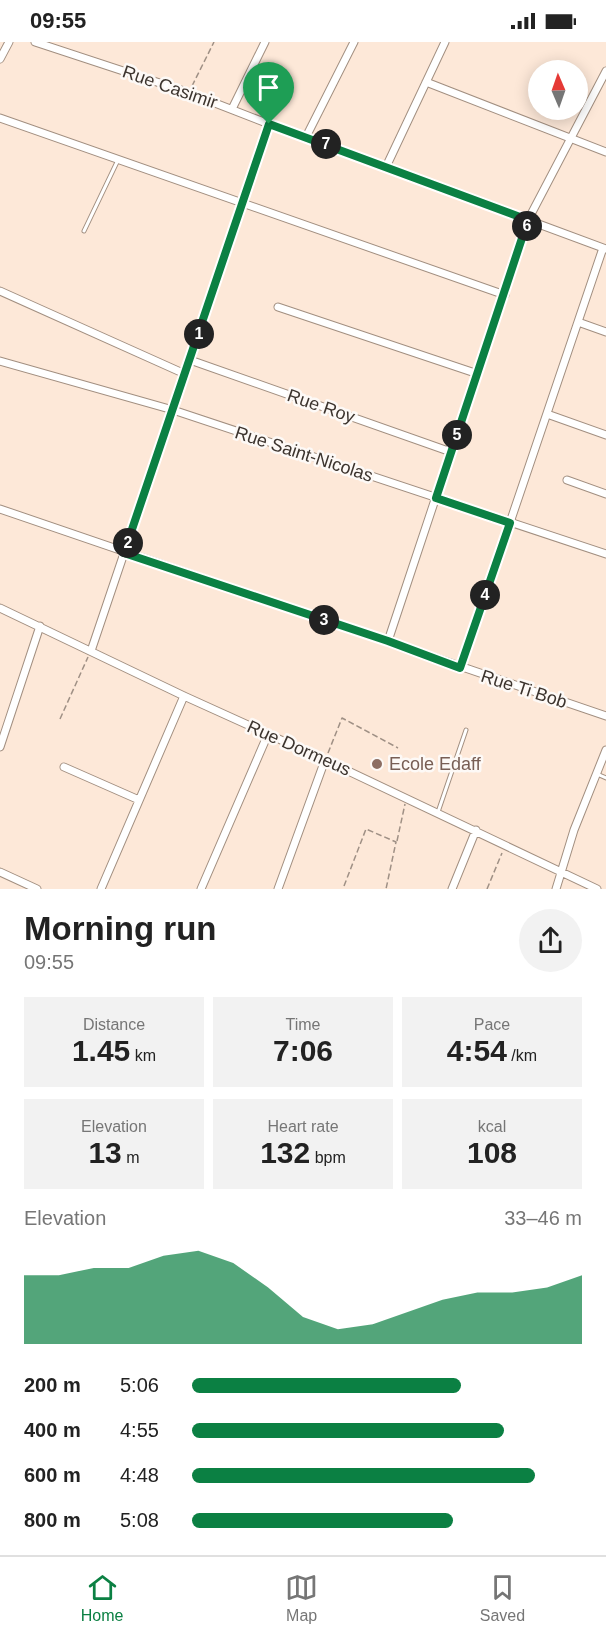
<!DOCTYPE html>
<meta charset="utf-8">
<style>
body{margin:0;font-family:Arial,sans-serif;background:#f2f2f2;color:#222;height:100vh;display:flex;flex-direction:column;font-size:22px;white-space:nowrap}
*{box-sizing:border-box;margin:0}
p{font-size:20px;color:#767676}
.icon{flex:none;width:33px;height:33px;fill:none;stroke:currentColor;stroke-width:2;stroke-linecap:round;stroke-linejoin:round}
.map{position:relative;height:847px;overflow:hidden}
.sheet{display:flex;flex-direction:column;background:#fff;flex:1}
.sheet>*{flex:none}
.needle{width:39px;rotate:358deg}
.tools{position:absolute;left:528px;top:18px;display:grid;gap:12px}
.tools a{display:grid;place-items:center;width:60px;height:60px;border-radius:50%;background:#fff;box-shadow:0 3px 15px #0003;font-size:30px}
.pin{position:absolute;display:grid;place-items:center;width:51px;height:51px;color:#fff;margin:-62px -26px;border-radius:50% 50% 50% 0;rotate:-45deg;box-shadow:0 0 6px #0007}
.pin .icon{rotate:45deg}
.km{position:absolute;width:30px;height:30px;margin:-15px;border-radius:50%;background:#222;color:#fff;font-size:16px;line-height:30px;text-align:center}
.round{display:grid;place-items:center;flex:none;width:63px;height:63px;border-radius:32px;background:#f2f2f2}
.head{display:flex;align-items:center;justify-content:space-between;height:102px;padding:0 24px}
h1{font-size:33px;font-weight:700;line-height:45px}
.metrics{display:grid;grid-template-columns:repeat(3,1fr);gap:9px;height:102px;padding:6px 24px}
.metrics div{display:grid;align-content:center;border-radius:0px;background:#f2f2f2;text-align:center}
.metrics b{font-size:30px;font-weight:700}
.metrics small{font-size:16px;font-weight:400}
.metrics p{font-size:16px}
.chart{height:168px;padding:12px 24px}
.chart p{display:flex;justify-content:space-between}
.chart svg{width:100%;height:108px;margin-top:6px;fill:#0b8043;opacity:.7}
ul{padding:0 24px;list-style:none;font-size:20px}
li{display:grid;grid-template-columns:96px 72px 1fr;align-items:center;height:45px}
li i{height:15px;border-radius:8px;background:#0b8043}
.status{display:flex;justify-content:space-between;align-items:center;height:42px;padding:0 30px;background:#fff;direction:ltr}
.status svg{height:16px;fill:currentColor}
.tabs{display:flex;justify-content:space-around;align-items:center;height:84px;border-top:2px solid #e0e0e0;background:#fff;font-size:16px;color:#767676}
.tabs a{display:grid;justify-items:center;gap:3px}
.tabs .active{color:#0b8043}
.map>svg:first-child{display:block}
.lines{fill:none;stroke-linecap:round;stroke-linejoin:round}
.lane-casing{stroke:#a28f80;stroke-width:5}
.street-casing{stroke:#a28f80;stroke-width:9}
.path{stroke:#9f9085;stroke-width:1.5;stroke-dasharray:6 3;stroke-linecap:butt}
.lane{stroke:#fff;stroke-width:3}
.street{stroke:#fff;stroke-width:7}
.route-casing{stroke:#fff;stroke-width:12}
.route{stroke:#0b8043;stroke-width:8}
.education-dot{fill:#8d6e63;stroke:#fdf9f6;stroke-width:2}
.labels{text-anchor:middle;stroke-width:5;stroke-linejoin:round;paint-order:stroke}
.street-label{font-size:18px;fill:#3c342e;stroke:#fdf9f6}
.education-label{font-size:18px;fill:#785e54;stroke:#fdf9f6;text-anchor:start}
</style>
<div class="status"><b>09:55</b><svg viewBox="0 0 49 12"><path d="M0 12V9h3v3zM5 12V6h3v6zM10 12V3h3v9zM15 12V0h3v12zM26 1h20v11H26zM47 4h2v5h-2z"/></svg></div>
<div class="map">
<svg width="606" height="847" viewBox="0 0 606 847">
<rect width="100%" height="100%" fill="#fde8d8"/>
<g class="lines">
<g class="lane-casing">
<path id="lane" d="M84 189 118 118
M597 732 606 736
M438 770 466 688"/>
</g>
<g class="street-casing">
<path id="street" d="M35 0 184 49 269 82 606 207
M0 17 9 0
M426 40 606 110
M232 67 265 0
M0 76 505 253
M306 95 354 0
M386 125 445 0
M0 249 185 332
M278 265 478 332
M578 280 606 290
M190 318 451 410
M0 319 173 368 606 512
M547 372 606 393
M567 438 606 452
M0 467 606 674
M0 566 184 654 325 718 597 847
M388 599 528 178 606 29
M91 609 269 82
M461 625 603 206
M0 705 40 584
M64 725 139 758
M0 830 37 847
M101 847 184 654
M201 847 268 692
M278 847 325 718
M452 847 476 788
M556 847 574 788 606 708"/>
</g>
<path class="path" d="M192 44 214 0
M60 677 88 615
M328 711 342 676 398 706
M397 799 405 762
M344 844 366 787 396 800 386 847
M487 847 502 811"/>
<use href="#lane" class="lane"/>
<use href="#street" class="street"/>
</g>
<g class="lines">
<g class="route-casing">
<path id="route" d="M269 82 528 178 436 456 510 481 460 626 388 599 124 511Z"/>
</g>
<use href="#route" class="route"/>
</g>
<circle class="education-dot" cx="377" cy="722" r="6"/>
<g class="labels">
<g class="street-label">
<text transform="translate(170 45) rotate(19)" y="6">Rue Casimir</text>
<text transform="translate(321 364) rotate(19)" y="6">Rue Roy</text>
<text transform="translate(304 412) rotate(18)" y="6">Rue Saint-Nicolas</text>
<text transform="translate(524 647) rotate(18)" y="6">Rue Ti Bob</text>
<text transform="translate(299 706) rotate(24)" y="6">Rue Dormeus</text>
</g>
<g class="education-label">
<text x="389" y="728">Ecole Edaff</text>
</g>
</g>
</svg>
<div class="tools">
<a><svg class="needle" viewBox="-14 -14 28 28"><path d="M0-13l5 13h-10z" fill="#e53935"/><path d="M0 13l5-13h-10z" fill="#767676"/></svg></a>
</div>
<div class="pin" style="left:269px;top:82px;background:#1e9e55"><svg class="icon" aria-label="arrive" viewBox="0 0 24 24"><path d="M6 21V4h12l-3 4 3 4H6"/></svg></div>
<b class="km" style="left:199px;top:292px">1</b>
<b class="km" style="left:128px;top:501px">2</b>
<b class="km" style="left:324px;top:578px">3</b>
<b class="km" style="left:485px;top:553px">4</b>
<b class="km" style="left:457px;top:393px">5</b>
<b class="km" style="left:527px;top:184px">6</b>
<b class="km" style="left:326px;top:102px">7</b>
</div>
<section class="sheet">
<div class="head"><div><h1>Morning run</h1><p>09:55</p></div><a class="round"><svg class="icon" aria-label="share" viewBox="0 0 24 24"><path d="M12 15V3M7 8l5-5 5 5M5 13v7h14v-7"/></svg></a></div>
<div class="metrics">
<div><p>Distance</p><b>1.45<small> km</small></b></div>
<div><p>Time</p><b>7:06</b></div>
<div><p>Pace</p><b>4:54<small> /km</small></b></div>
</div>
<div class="metrics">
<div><p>Elevation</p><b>13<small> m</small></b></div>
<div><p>Heart rate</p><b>132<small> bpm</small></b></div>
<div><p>kcal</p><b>108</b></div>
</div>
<div class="chart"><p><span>Elevation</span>33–46 m</p>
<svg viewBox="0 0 160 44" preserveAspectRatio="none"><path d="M0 44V16L10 16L20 13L30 13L40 8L50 6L60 11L70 21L80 33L90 38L100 36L110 31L120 26L130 23L140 23L150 21L160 16V44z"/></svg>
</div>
<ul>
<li><b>200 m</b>5:06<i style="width:69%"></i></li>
<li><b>400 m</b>4:55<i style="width:80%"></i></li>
<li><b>600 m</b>4:48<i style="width:88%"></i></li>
<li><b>800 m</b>5:08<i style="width:67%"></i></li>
</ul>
</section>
<nav class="tabs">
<a class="active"><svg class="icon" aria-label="home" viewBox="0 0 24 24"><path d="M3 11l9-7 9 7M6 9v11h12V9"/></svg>Home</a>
<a><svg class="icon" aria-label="map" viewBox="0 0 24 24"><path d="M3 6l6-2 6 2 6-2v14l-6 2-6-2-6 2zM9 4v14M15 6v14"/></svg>Map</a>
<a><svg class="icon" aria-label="saved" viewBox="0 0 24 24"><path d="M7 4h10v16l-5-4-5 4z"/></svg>Saved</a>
</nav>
